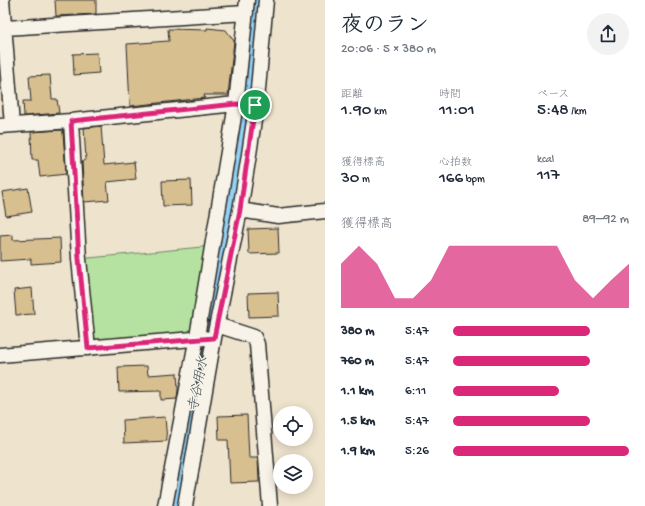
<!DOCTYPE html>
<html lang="ja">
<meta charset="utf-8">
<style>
body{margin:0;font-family:"Gochi Hand","Klee One",sans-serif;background:#f2f2f3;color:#1f2937;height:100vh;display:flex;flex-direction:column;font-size:15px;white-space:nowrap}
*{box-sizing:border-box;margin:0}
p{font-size:13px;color:#747a83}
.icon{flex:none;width:22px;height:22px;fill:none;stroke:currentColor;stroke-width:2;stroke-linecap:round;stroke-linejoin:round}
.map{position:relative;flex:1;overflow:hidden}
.side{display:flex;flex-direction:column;background:#fff;width:320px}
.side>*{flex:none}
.controls{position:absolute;left:273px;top:406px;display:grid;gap:8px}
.controls a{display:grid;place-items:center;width:40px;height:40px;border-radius:50%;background:#fff;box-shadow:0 2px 10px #0003;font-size:20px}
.pin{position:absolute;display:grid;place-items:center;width:34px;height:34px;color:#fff;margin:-17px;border:2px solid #fff;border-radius:50%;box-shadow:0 1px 4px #0007}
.round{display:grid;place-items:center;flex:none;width:42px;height:42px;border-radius:21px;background:#f2f2f3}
.headline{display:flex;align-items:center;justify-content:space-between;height:68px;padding:0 16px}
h1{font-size:22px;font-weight:600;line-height:30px}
.stats{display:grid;grid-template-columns:repeat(3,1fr);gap:6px;height:68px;padding:4px 16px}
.stats div{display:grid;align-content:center}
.stats b{font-size:17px;font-weight:600}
.stats small{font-size:11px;font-weight:400}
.stats p{font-size:11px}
.chart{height:112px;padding:8px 16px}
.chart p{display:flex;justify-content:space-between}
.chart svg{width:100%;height:72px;margin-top:4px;fill:#db2777;opacity:.7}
ul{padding:0 16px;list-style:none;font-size:13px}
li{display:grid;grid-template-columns:64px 48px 1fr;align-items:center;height:30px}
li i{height:10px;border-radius:5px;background:#db2777}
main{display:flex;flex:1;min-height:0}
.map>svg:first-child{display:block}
.green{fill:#b5e2a0;stroke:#708666}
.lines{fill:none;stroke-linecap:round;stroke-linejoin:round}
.river{stroke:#95d2f6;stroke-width:25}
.building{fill:#d8bf8f;stroke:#2b2b2b}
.minor-casing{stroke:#2b2b2b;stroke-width:17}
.minor{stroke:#f7f3e8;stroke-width:14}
.route-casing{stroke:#fff;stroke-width:8}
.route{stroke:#db2777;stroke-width:5}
.labels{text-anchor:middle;stroke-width:3;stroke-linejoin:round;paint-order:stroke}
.water-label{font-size:14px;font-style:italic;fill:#46555e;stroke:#f7f3e8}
</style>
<main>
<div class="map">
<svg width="325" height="506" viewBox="0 0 325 506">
<rect width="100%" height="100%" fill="#eee3cd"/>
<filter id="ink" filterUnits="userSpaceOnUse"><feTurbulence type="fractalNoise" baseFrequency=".025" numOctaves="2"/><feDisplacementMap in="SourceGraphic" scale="8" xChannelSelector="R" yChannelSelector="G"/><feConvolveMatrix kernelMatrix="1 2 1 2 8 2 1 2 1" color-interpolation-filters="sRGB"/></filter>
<g filter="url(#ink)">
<path class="green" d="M243 0H266L257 99 185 506H166L198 331 88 348 79 259 212 246Z"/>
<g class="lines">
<path class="river" d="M174 506 207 333 242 121 253 3"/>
</g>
<path class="building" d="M55 0H96V14L56 16Z
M207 28 226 30 234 41 228 95H204L205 98 130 106 127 44 169 41 168 29 207 30Z
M97 53 99 73 74 75 73 54Z
M50 75 52 99H57L59 113 24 116 23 101H31L29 76Z
M101 126 104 165 134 162 136 179 107 182 109 200 84 202 82 161 86 160 84 128Z
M61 130 63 132 66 174 40 177 38 160H32L31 132Z
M191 180 192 205 163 206 162 181Z
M28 188 32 212 6 216 2 192Z
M278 228 279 253 249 254 248 229Z
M13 235V240L60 238 61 262 31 264V259L0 261V236Z
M32 288 34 314 16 315 14 290Z
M278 292 279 316 249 317 248 293Z
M147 366 148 375 177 373 178 389 177 399 161 400V391L119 392 118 367Z
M247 415 249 458H258L259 482 230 483 228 440H219L218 416Z
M165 417 167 441 124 443 123 420Z"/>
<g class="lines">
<g class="minor-casing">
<path id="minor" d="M2 0 12 125
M5 28 246 13
M71 121 79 259 88 348
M0 126 71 121 236 104 244 105
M240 210 278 216 325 211
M217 325 254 337 257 344 270 506
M0 355 205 338
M165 506 198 331 236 104 247 0
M185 506 214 338 240 210 248 161 257 100 266 0"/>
</g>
<use href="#minor" class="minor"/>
</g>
</g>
<g class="lines" filter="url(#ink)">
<g class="route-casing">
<path id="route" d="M236 104 255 105 240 210 214 338 88 348 79 259 71 121Z"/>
</g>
<use href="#route" class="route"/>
</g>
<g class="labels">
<g class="water-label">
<text transform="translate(197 384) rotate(-79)" y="5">寺谷用水</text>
</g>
</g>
</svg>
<div class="controls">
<a><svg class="icon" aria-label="locate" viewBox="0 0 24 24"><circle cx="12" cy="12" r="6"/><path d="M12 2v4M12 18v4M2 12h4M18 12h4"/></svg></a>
<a><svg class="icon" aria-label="layers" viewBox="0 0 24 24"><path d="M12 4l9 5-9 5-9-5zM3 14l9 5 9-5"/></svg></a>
</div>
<div class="pin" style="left:255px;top:105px;background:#1e9e55"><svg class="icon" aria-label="arrive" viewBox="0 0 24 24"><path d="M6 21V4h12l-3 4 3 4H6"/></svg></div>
</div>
<section class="side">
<div class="headline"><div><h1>夜のラン</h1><p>20:06 · 5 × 380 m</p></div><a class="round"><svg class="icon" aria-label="share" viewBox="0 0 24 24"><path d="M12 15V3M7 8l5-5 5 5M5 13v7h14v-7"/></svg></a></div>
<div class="stats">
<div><p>距離</p><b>1.90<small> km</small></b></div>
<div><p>時間</p><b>11:01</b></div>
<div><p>ペース</p><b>5:48<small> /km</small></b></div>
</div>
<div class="stats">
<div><p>獲得標高</p><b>30<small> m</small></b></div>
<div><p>心拍数</p><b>166<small> bpm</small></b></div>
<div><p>kcal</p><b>117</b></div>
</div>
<div class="chart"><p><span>獲得標高</span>89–92 m</p>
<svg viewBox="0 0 160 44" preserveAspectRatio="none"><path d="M0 44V17L10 6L20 17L30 38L40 38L50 27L60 6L70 6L80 6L90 6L100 6L110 6L120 6L130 27L140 38L150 27L160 17V44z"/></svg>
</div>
<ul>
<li><b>380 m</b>5:47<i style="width:78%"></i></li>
<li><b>760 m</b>5:47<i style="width:78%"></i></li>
<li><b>1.1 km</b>6:11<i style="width:60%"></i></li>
<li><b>1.5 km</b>5:47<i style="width:78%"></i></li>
<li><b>1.9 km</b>5:26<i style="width:100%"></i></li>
</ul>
</section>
</main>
